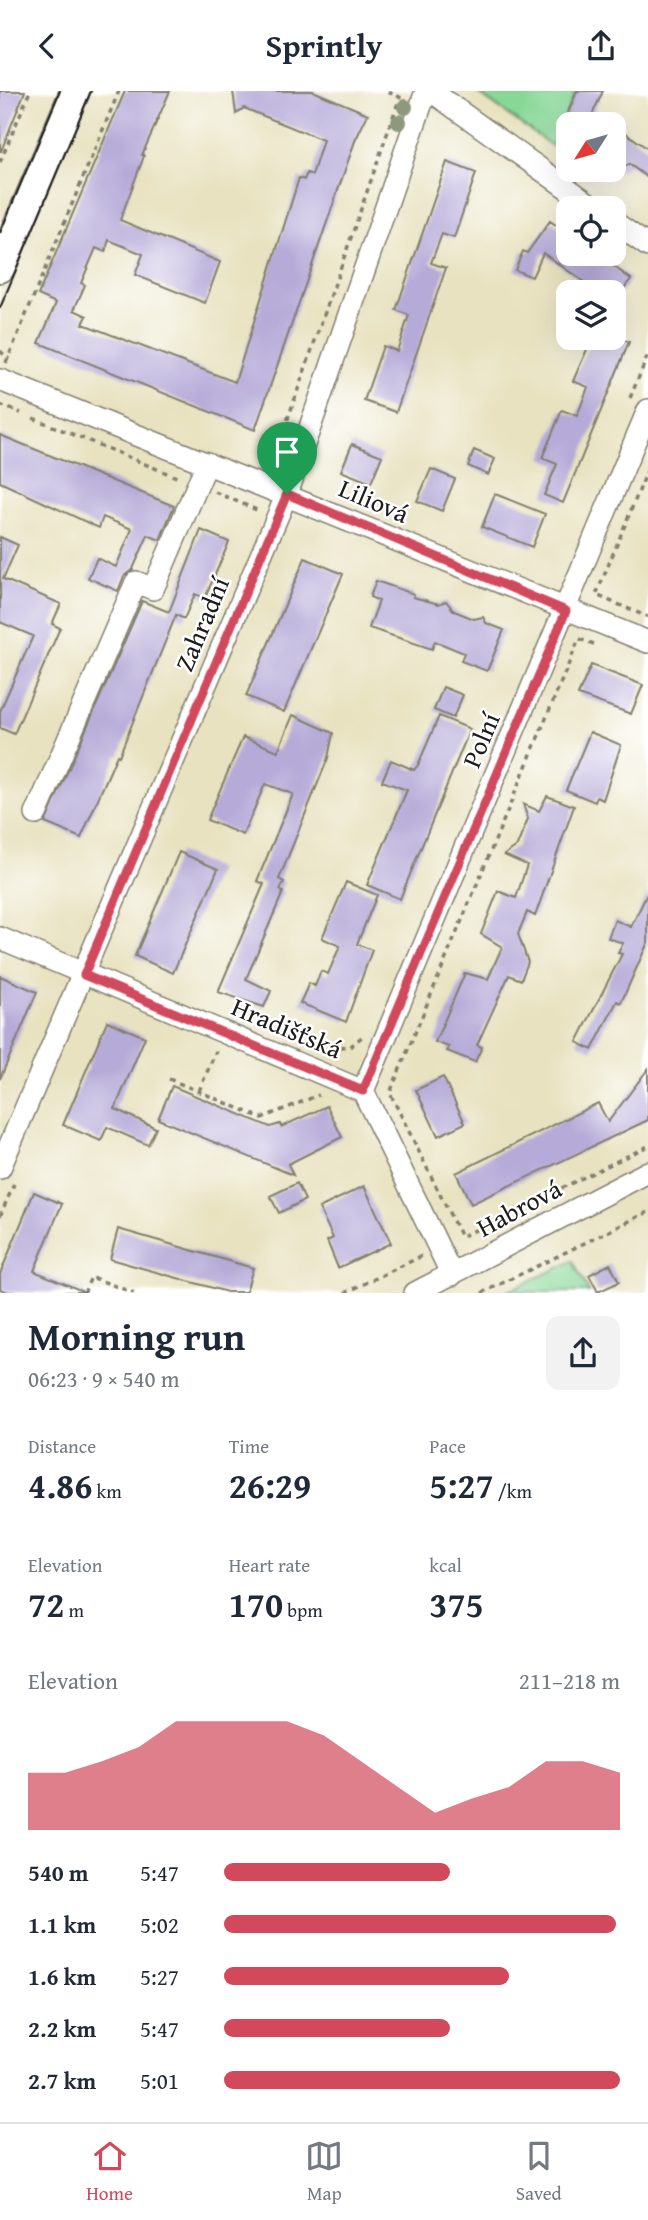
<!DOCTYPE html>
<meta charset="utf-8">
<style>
body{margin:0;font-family:"Gentium Book Plus",serif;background:#f2f2f3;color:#1f2937;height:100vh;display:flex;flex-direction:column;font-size:26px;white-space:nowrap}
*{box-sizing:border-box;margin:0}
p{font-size:23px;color:#747a83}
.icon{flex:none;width:38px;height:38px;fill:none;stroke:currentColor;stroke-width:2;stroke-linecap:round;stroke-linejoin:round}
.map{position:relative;height:1202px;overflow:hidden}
.details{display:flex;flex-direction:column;background:#fff;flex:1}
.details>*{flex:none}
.needle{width:46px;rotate:233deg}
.controls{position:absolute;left:556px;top:21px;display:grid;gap:14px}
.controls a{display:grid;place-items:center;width:70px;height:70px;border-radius:14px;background:#fff;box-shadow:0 7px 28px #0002;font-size:35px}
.pin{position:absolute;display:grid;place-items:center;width:60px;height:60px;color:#fff;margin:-72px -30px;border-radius:50% 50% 50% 0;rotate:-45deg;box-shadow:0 0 7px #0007}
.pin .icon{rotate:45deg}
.round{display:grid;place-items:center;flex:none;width:74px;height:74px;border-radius:14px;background:#f2f2f3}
.overview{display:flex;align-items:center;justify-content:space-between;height:119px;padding:0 28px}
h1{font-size:38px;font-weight:700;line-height:52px}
.figures{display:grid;grid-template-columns:repeat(3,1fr);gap:10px;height:119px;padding:7px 28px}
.figures div{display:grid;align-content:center}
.figures b{font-size:35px;font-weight:700}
.figures small{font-size:19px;font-weight:400}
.figures p{font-size:19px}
.chart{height:196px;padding:14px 28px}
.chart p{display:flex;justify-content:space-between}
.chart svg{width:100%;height:126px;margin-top:7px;fill:#d1495b;opacity:.7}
ul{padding:0 28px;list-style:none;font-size:23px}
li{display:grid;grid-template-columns:112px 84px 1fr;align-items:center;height:52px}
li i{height:18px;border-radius:9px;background:#d1495b}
header{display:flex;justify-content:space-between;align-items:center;height:91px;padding:0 28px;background:#fff;font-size:32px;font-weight:700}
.tab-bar{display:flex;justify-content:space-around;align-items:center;height:98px;border-top:2px solid #e0e1e3;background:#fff;font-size:19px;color:#747a83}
.tab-bar a{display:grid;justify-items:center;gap:4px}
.tab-bar .active{color:#d1495b}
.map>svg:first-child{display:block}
.green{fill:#88d797;stroke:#527a5a;stroke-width:2}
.building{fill:#b5aad8}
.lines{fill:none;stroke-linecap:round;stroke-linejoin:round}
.minor-casing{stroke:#827f6e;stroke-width:24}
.major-casing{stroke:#827f6e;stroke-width:32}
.path{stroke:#827f6e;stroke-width:3.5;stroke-dasharray:5 5;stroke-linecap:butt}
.minor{stroke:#fff;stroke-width:21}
.major{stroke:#fff;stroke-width:28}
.tram{stroke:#1c1c1c;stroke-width:2}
.tree{fill:#8d997d}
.route-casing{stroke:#fff;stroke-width:14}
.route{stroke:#d1495b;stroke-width:9}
.labels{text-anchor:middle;stroke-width:5;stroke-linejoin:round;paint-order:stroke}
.street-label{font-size:26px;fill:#1c1c1c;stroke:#fff}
</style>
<header><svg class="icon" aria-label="back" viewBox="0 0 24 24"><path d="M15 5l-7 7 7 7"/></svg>Sprintly<svg class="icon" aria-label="share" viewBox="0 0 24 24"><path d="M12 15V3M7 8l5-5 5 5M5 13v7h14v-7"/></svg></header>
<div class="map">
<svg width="648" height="1202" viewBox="0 0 648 1202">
<rect width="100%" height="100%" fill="#fff"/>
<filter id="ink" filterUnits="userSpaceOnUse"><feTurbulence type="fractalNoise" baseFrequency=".0143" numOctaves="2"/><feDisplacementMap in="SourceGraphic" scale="14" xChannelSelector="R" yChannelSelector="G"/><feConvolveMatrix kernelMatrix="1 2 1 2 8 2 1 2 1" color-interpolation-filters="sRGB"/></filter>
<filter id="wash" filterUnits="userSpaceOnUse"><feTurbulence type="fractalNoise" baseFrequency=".00686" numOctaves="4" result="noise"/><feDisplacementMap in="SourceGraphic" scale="28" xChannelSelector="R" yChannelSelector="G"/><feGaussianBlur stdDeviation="1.57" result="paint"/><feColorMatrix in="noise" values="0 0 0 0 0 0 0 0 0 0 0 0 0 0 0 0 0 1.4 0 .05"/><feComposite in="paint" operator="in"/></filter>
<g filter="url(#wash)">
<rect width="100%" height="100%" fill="#e8e2c0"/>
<path class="green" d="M475 0H576L552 55Z
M573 1170 589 1201H506Z"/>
<g id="blocks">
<path class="building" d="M0 0H25L1 60H0Z
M125 0H170L142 64 144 65 120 129 220 171 205 212 135 184 143 163 109 149 105 161 96 157 81 192 85 194 74 219 87 225 83 233 235 291 299 87 304 89 307 82 312 84 323 49 244 17 236 23 233 0H313L368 23 355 50 255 339 39 252 56 212 38 204Z
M577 0H603L588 33H577L565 28Z
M622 39 648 58V87L629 73 614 84V50Z
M447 71 476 82 454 147 442 143 431 172 446 177 396 321 364 310 383 255 397 260 409 224 396 219Z
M550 130 569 143V163H597L631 188 621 201H598L543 162 532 186 515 179 523 160 527 162Z
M592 247H618L629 251 563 412 544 404 557 373 542 367 562 319 577 325 588 296 573 290Z
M0 344 174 415 160 449 148 444 133 478 124 485 118 500 88 487 97 467 116 476 132 438 103 426 99 437 0 391Z
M352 353 382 365 371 392 341 380Z
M474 359 495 368 488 384 468 375Z
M431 378 455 388 442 420 417 410Z
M495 403 545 423 532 456 482 436Z
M201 439 229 451 205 507 195 503 184 528 176 524 119 665 117 664 81 747 45 732 142 510 169 521Z
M0 446 18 454 3 488 61 513 52 533 60 537 14 643 0 637V620L33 545 0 531Z
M305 467 343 483 284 621 246 605Z
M376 490 414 503 413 506 439 513 446 510 454 520 474 528 483 526 486 532 504 539 487 580 461 570 464 562 435 550 432 558 369 537 379 510 370 506Z
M591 574 643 594 631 623 578 604Z
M443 596 463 604 453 627 434 619Z
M293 624 333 642 328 667 279 788 284 791 280 799 283 801 246 888 271 900 264 916 218 901 264 793 257 790 293 703 265 693 243 744 207 729 243 646 278 660Z
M439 625 470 638 400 808 367 794 407 699 382 690 391 669 414 679 418 674Z
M590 641 621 654 603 709 597 706 595 711 566 699Z
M547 705 574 715 535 825 527 821 518 843 528 871 521 889 509 884 477 954 482 956 475 971 447 960 449 956 435 951 465 882 488 888 502 856 481 843 498 800 516 807 527 774 504 764 517 755 528 728 523 713 539 720Z
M179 761 218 778 173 882 135 865Z
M346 791 377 804 357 853 372 859 346 931 300 912 309 892 315 895 321 880 328 883 340 855 322 847Z
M648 801V851L621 912 617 910 592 959 577 951 622 863 618 862 623 852 608 847 615 829 631 836Z
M0 885 37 901 0 988Z
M107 930 145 946 115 1018 156 1037 148 1054 107 1036 101 1050 63 1034Z
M648 978V1029L471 1113 456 1082 598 1012 608 1031Z
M443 986 465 1032 438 1045 416 999Z
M172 995 270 1036 280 1033 281 1036 327 1015 342 1046 288 1073 293 1084 158 1028Z
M297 1092 305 1109 279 1122 270 1105Z
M364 1095 391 1152 338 1177 327 1150 333 1147 319 1117Z
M34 1101 62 1113 34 1180 85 1201H8L0 1198V1183Z
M118 1138 253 1177 246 1201H227L110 1168Z
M610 1173 619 1191 598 1201 589 1184Z"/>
</g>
</g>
<g filter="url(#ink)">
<use href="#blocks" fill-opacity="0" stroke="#827f6e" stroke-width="2"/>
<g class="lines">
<g class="minor-casing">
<path id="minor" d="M431 0 595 117
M614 131 648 155
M0 289 648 551
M36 723 136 491 153 498 207 372
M0 847 363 1000 452 1184
M363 1000 648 319
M0 1077 287 403 426 0
M415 1202 648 1081"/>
</g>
<g class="major-casing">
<path id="major" d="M0 177 75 0"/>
</g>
<path class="path" d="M0 71 30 0
M0 260 9 268
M6 272 119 0
M630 307 648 264
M0 314 21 322
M33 327 179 387
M271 376 400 6 385 0
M648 378 596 504 648 526
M215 401 259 420
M594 553 579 548 390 1002 461 1146 648 1055
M320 958 351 955 364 944
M169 988 262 1027 319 1004
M199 1000 216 960
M0 1125 14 1093
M84 1202 91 1186 134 1202
M345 1202 422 1165
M482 1202 648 1121"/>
<use href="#minor" class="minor"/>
<use href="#major" class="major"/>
<path class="tram" d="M0 142 60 0
M0 217 91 0"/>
</g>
<g class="tree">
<circle cx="405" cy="16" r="8"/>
<circle cx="399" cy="31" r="8"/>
</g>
</g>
<g class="lines" filter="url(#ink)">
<g class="route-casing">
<path id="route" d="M287 403 566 520 363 1000 84 884Z"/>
</g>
<use href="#route" class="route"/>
</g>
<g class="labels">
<g class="street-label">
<text transform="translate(374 410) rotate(23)" y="9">Liliová</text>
<text transform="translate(202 533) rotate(-67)" y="9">Zahradní</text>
<text transform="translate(481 649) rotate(-67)" y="9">Polní</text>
<text transform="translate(287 937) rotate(23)" y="9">Hradišťská</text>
<text transform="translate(519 1117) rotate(-28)" y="9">Habrová</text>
</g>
</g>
</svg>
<div class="controls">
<a><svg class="needle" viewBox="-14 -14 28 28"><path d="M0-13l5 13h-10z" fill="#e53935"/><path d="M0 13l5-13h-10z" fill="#747a83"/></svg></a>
<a><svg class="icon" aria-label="locate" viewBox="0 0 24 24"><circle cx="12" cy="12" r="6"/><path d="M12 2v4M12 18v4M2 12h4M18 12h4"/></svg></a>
<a><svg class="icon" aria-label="layers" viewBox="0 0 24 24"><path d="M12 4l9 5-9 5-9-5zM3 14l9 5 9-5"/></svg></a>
</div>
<div class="pin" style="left:287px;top:403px;background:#1e9e55"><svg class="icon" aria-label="arrive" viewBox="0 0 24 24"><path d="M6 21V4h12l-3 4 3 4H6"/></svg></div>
</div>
<section class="details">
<div class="overview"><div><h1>Morning run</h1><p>06:23 · 9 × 540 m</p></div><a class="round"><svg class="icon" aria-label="share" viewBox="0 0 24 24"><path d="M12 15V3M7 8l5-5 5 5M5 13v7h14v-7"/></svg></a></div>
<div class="figures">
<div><p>Distance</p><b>4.86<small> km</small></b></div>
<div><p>Time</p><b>26:29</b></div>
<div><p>Pace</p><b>5:27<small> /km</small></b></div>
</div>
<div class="figures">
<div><p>Elevation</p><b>72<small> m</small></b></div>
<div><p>Heart rate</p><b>170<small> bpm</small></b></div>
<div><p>kcal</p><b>375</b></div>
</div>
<div class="chart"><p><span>Elevation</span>211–218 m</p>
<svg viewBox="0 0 160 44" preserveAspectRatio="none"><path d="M0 44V24L10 24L20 20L30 15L40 6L50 6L60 6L70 6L80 11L90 20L100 29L110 38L120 33L130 29L140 20L150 20L160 24V44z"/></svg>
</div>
<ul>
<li><b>540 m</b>5:47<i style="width:57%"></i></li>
<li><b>1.1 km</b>5:02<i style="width:99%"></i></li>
<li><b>1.6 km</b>5:27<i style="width:72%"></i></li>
<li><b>2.2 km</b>5:47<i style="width:57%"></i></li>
<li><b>2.7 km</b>5:01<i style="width:100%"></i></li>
</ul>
</section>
<nav class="tab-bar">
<a class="active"><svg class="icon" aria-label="home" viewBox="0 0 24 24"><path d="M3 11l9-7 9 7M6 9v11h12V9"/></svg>Home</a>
<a><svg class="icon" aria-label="map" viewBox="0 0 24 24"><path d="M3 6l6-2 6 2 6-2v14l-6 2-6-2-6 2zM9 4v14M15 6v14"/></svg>Map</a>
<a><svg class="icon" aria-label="saved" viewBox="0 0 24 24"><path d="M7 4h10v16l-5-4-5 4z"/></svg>Saved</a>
</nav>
